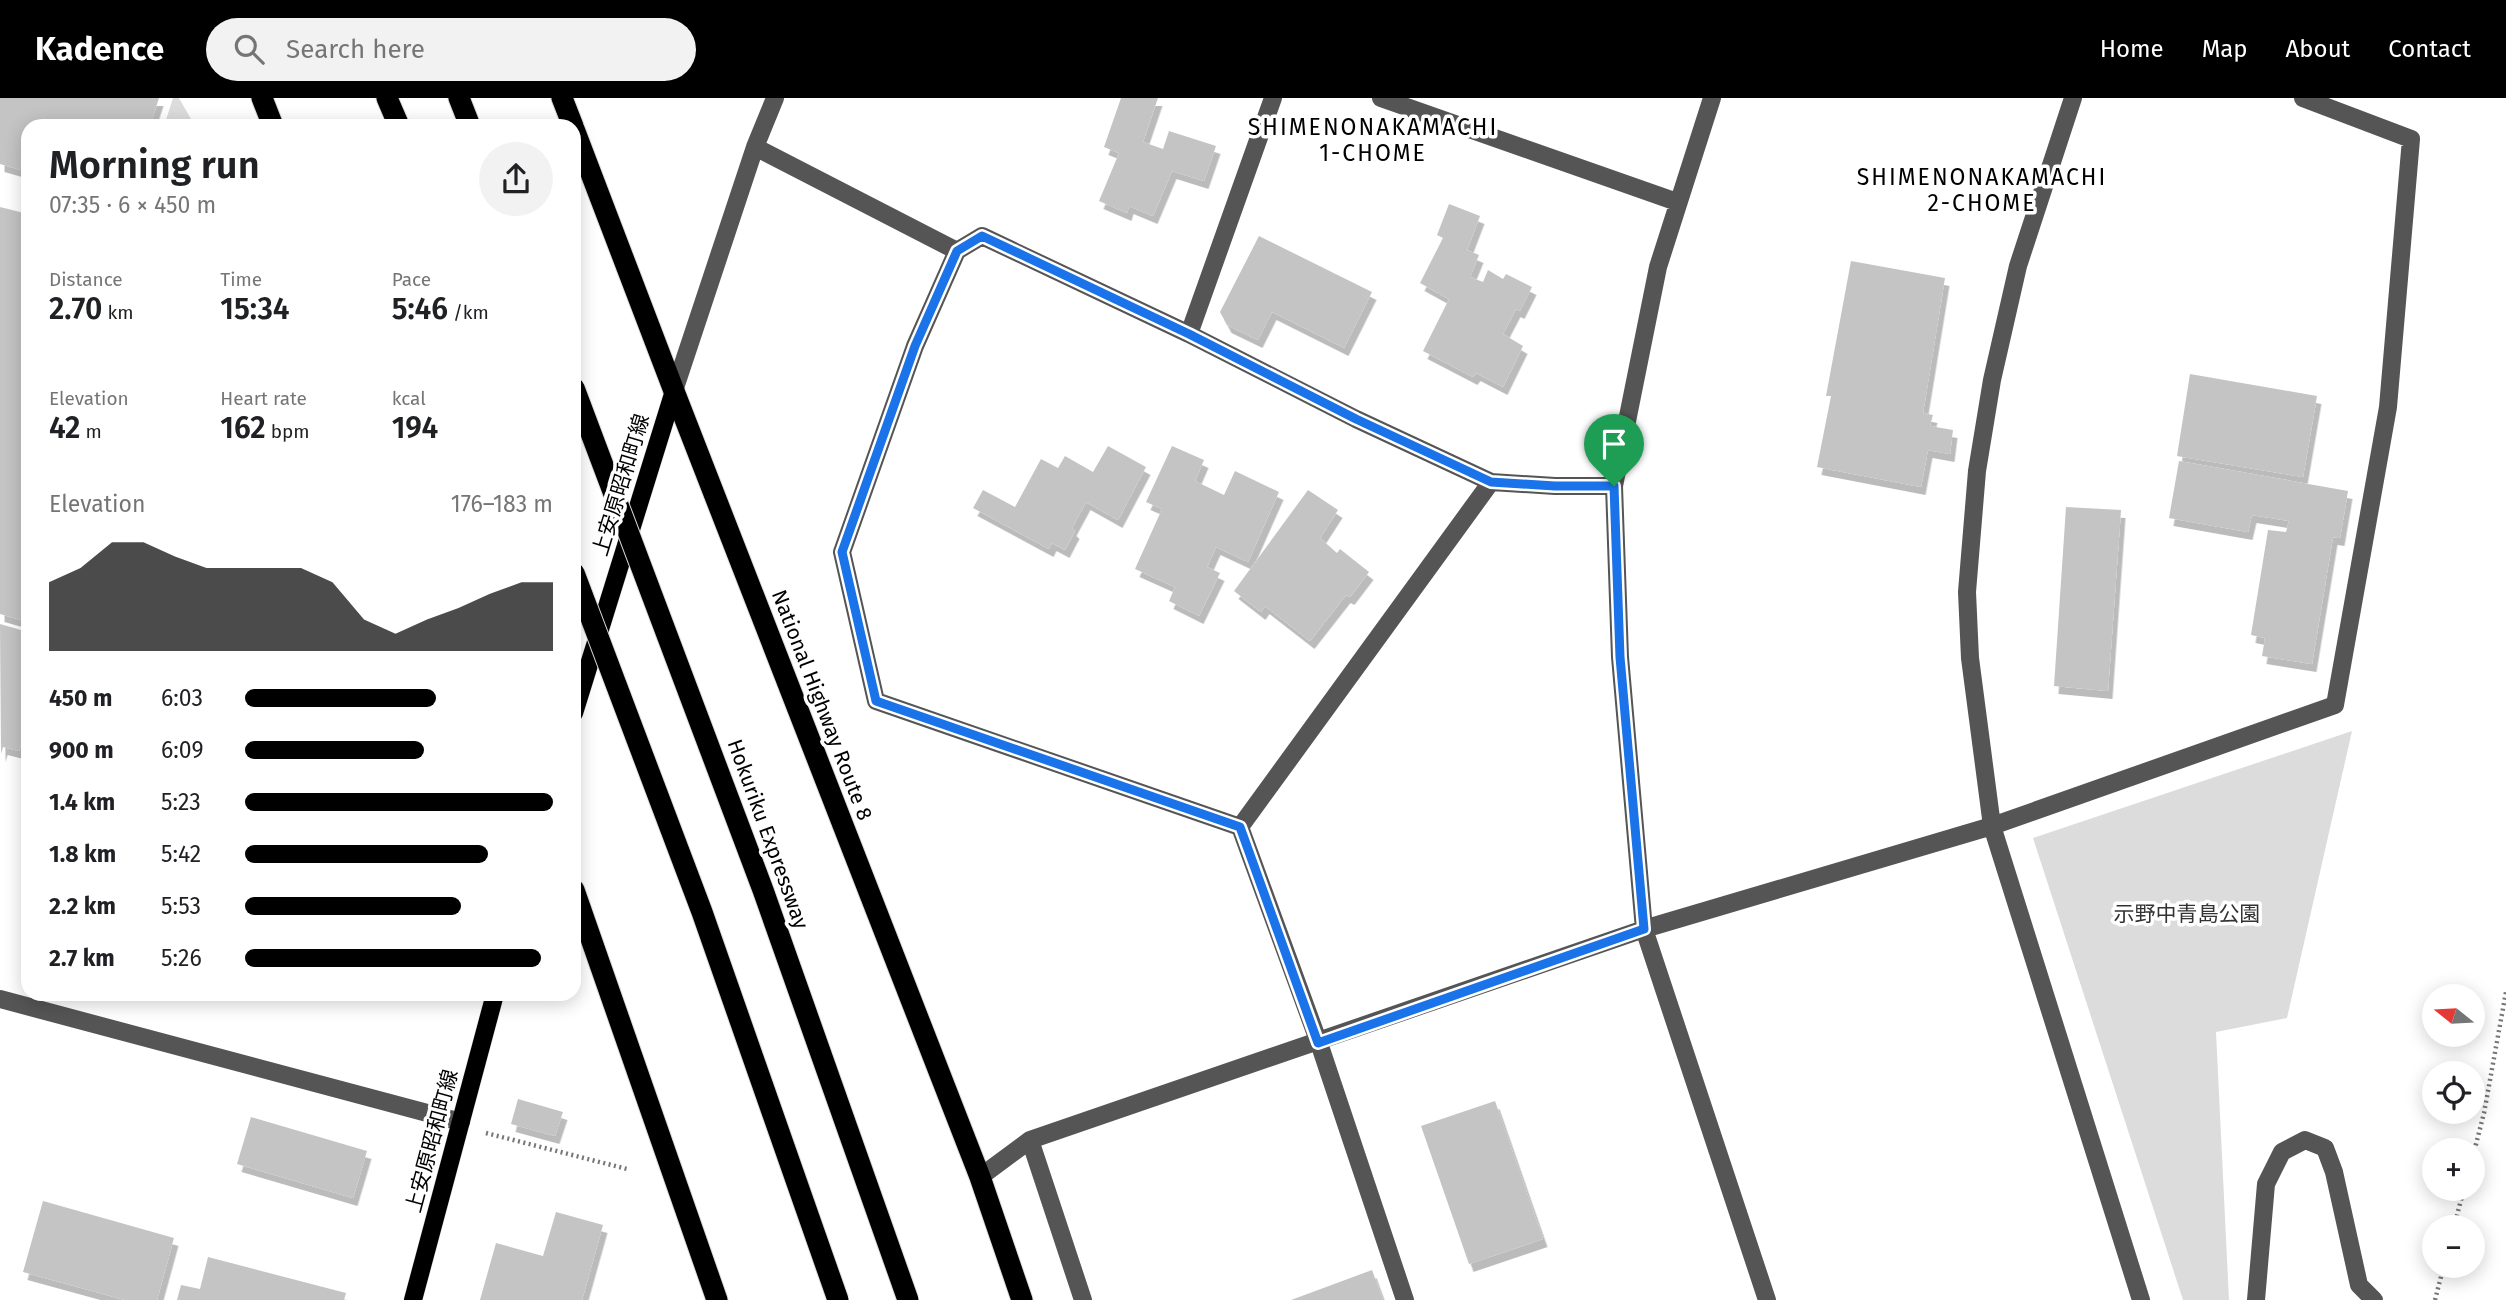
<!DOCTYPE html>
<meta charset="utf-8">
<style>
body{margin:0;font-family:"Fira Sans","Noto Sans JP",sans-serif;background:#f2f2f2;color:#202124;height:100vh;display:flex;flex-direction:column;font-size:26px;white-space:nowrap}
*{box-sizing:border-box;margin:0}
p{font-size:23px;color:#757577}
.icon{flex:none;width:38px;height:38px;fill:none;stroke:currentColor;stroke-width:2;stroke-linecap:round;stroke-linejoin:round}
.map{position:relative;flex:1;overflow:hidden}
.side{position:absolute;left:21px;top:21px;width:560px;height:882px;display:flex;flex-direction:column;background:#fff;border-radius:21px;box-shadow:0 4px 18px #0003}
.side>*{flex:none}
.needle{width:46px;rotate:288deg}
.tools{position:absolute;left:2422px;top:886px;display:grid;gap:14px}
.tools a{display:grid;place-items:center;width:63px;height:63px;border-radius:50%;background:#fff;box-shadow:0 4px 18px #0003;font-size:35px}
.pin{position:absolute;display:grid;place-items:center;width:60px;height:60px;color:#fff;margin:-72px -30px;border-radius:50% 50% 50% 0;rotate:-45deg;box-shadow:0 0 7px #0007}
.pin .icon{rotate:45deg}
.round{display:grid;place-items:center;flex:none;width:74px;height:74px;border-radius:37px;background:#f2f2f2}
.summary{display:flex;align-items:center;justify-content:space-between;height:119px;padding:0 28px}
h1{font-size:38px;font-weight:600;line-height:52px}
.figures{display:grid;grid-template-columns:repeat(3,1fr);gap:10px;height:119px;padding:7px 28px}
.figures div{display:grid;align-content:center}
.figures b{font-size:30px;font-weight:600}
.figures small{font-size:19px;font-weight:400}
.figures p{font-size:19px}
.chart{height:196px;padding:14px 28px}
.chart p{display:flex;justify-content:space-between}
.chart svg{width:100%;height:126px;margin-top:7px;fill:#000;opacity:.7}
ul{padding:0 28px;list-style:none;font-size:23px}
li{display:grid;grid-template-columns:112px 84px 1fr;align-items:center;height:52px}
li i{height:18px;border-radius:9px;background:#000}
header{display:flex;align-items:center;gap:42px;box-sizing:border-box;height:98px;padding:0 35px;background:#000;color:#fff}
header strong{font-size:33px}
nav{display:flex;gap:38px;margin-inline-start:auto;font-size:24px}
.search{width:490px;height:63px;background:#f2f2f2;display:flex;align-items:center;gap:18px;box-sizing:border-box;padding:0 24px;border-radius:38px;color:#757577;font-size:26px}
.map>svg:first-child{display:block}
.green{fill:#dcdcdc}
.building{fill:#c4c4c4;filter:url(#shadow)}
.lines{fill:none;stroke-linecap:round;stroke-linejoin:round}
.major-casing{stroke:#dbdbdb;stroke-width:19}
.highway-casing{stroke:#dbdbdb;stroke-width:23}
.path{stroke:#777;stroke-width:4.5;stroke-dasharray:2 3.5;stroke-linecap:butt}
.minor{stroke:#555;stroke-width:18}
.major{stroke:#000;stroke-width:18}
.highway{stroke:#000;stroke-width:21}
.highway-bridge-casing{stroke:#dbdbdb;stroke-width:23;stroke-linecap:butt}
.highway-bridge{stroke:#000;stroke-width:21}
.route-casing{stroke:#fff;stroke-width:14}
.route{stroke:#1a73e8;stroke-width:9}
.labels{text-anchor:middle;stroke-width:7;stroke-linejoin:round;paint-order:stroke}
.street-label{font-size:21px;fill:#000;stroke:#fff}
.park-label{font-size:21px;fill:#333;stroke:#fff}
.neighbourhood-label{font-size:23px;letter-spacing:2px;fill:#000;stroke:#fff}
</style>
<header>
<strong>Kadence</strong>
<div class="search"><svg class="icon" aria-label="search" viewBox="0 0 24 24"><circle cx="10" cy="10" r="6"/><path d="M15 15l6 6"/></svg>Search here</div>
<nav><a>Home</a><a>Map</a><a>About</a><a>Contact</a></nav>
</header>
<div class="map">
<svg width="2506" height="1202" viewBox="0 0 2506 1202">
<defs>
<filter id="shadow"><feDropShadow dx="4.5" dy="8" stdDeviation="0" flood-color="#0004"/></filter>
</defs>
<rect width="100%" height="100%" fill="#fff"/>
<path class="green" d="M173 0H179L195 28H164Z
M2352 633 2287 920 2216 934 2229 1202H2183L2033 740Z"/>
<path class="building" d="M0 0H159L150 28H28V74L0 66Z
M1121 0H1158L1143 44 1163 51 1169 33 1216 48 1204 83 1172 73 1153 118 1129 108 1127 115 1099 103 1119 55 1104 49Z
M1449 106 1480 118 1467 152 1479 157 1470 179 1483 184 1488 172 1503 181 1506 176 1532 189 1520 213 1516 211 1503 236 1523 248 1503 289 1476 275 1473 279 1423 253 1449 201 1420 185 1443 140 1437 137Z
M0 109 28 116V524L0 516Z
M1259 138 1372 194 1344 250 1272 214 1258 242 1227 227 1220 214Z
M1851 163 1945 180 1923 315 1933 317 1930 328 1953 332 1950 356 1928 352 1921 389 1817 369 1831 298H1826Z
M2190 276 2317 298 2303 379 2177 358Z
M1108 348 1146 369 1118 422 1086 404 1072 430 1075 433 1065 452 1052 445 1049 451 973 410 983 392 1015 409 1041 361 1058 370 1065 358 1093 374Z
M1172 348 1204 362 1195 383 1224 397 1235 373 1279 394 1248 464 1216 449 1207 469 1220 475 1199 518 1169 503 1175 489 1135 471 1162 411 1146 404Z
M2179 363 2348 393 2340 440 2333 439 2312 566 2262 558 2265 540 2251 537 2268 432 2286 434 2289 423 2252 417 2248 434 2169 420Z
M1308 392 1338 412 1320 440 1337 455 1340 451 1369 474 1350 499 1346 497 1310 543 1265 508 1261 514 1234 493Z
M2066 409 2121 412 2108 593 2054 588Z
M0 526 28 534V622L19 653 3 649 1 656Z
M518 1001 563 1014 555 1038 511 1026Z
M1495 1003 1543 1141 1469 1166 1421 1028Z
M251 1019 367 1053 353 1100 237 1066Z
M43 1103 174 1140 157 1202H125L23 1174Z
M556 1114 603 1127 582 1202H480L496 1145 543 1158Z
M208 1159 346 1195 344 1202H177L181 1187 200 1191Z
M1372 1172 1383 1202H1291Z"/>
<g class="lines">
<g class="major-casing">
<path id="major" d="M574 615 674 293
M413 1202 495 896"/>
</g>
<g class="highway-casing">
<path id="highway" d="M262 0 273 28
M387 0 399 28
M459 0 470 28
M562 0 573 28
M574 31 674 293 980 1079 1022 1202
M574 792 717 1202"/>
</g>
<path class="path" d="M486 1035 627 1071
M2473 1058 2484 1015 2506 894
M2454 1129 2464 1090
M2435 1202 2444 1167"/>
<path class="minor" d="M1381 0 1677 104
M1712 0 1658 169 1614 388 1620 559 1644 831 1767 1202
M755 49 957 153 915 248 842 454 876 603 1240 729
M957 153 982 138 1189 236 1356 321 1491 384
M1189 236 1273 0
M674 293 755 49 775 0
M1240 729 1491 384 1555 388H1614
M1240 729 1319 945 1405 1202
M0 901 461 1024
M1030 1042 1083 1202
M980 1079 1030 1042 1644 831 1992 728 1970 560 1967 494 1977 373 1992 282 2018 168 2073 0
M2141 1202 1992 728 2335 607 2388 309 2411 41 2303 0
M2256 1202 2266 1086 2282 1054 2305 1042 2325 1050 2334 1074 2359 1187 2374 1202"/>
<use href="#major" class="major"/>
<use href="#highway" class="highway"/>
<g class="highway-bridge-casing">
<path id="highway-bridge" d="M574 290 763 792 908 1202
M574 475 702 814 838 1202"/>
</g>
<use href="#highway-bridge" class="highway-bridge"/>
</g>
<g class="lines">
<g class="route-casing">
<path id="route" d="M982 138 1189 236 1356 321 1491 384 1555 388H1614L1620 559 1644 831 1318 945 1240 729 876 603 842 454 915 248 957 153Z"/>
</g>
<use href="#route" class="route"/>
</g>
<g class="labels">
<g class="street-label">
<text transform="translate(621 387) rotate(-73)" y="7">上安原昭和町線</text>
<text transform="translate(822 607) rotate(69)" y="7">National Highway Route 8</text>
<text transform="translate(768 736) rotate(70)" y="7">Hokuriku Expressway</text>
<text transform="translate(432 1043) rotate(-75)" y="7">上安原昭和町線</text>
</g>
<g class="park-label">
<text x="2187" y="823">示野中青島公園</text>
</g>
<g class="neighbourhood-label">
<text x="1373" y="37">SHIMENONAKAMACHI<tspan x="1373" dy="26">1-CHOME</tspan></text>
<text x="1982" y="87">SHIMENONAKAMACHI<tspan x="1982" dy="26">2-CHOME</tspan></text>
</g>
</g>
</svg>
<div class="tools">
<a><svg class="needle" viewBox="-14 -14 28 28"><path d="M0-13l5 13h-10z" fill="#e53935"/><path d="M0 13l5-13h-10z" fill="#757577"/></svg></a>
<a><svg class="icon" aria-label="locate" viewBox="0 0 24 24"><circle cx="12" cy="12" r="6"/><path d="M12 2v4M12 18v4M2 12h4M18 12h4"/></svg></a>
<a>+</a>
<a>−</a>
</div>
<div class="pin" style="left:1614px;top:388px;background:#1e9e55"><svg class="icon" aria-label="arrive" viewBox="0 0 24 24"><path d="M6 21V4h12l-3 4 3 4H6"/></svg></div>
<section class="side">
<div class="summary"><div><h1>Morning run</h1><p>07:35 · 6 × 450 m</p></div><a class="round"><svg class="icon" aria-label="share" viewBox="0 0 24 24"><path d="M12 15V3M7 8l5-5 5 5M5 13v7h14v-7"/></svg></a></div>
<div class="figures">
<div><p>Distance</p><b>2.70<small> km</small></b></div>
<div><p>Time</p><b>15:34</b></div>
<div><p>Pace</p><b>5:46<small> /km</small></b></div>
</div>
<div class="figures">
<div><p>Elevation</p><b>42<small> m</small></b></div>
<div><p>Heart rate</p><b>162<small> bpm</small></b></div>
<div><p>kcal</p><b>194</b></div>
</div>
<div class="chart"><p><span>Elevation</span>176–183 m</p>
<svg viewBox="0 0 160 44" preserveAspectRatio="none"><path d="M0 44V20L10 15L20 6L30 6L40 11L50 15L60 15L70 15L80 15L90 20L100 33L110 38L120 33L130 29L140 24L150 20L160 20V44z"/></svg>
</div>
<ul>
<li><b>450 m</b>6:03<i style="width:62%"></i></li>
<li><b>900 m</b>6:09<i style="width:58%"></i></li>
<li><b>1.4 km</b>5:23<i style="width:100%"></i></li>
<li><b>1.8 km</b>5:42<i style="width:79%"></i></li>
<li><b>2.2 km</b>5:53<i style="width:70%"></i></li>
<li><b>2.7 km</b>5:26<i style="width:96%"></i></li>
</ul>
</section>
</div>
